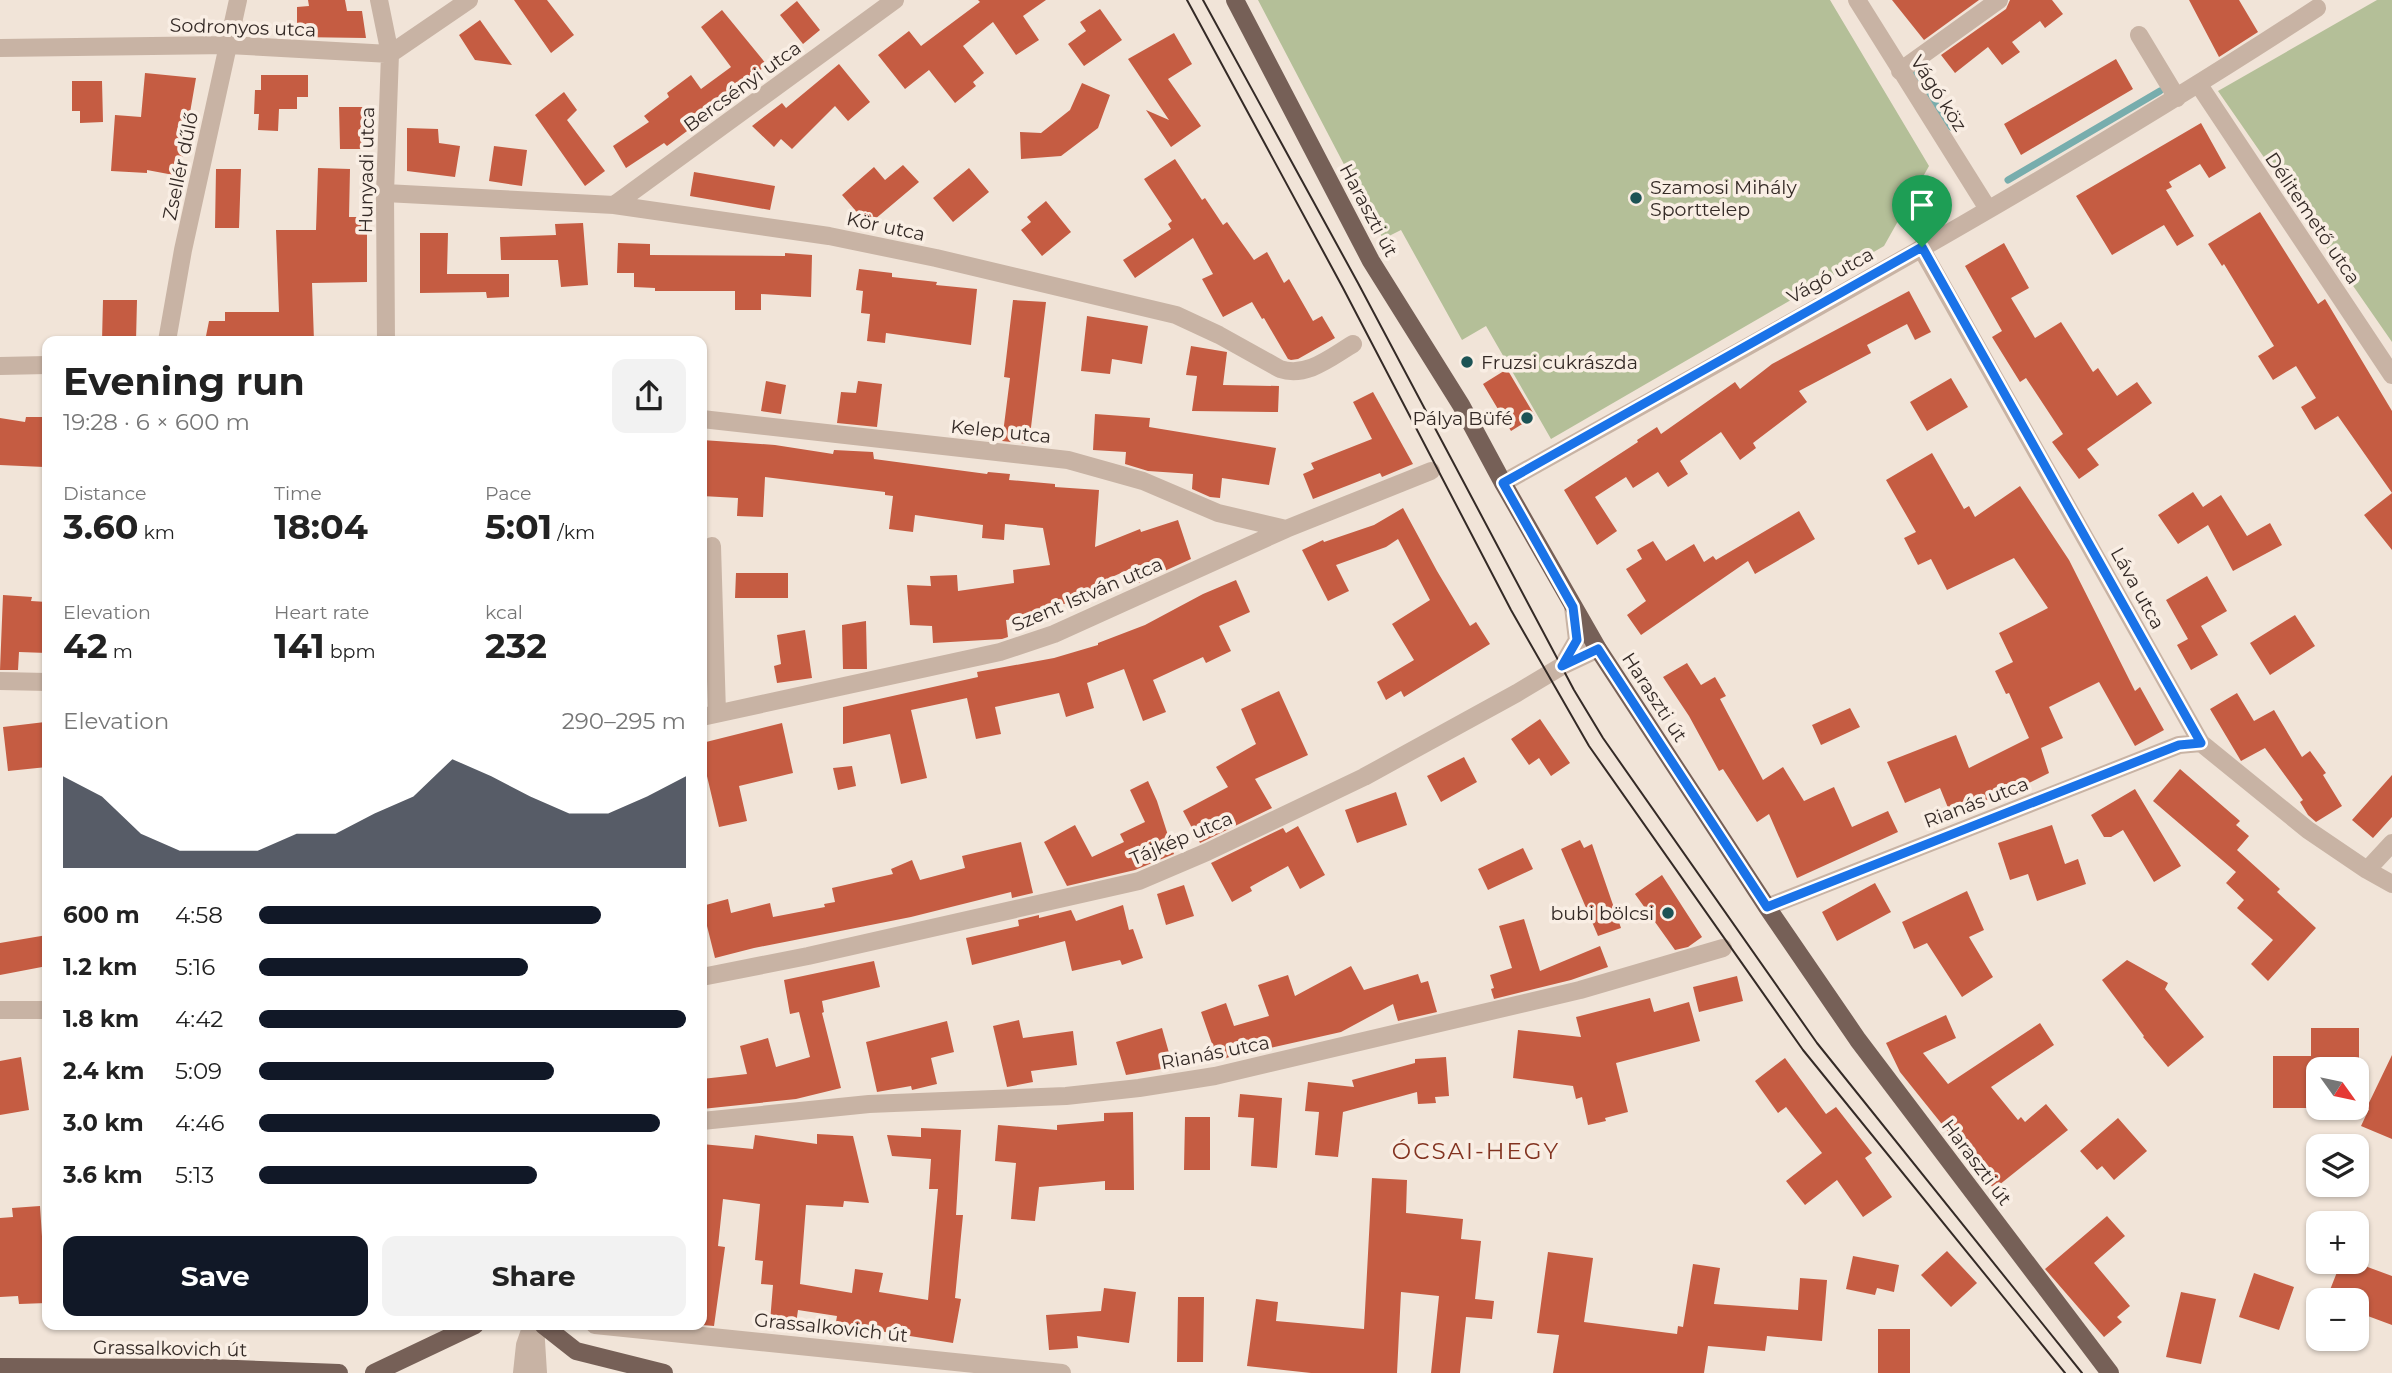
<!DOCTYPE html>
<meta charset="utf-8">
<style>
body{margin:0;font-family:Montserrat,sans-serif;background:#f2f2f2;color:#222;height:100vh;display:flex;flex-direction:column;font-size:26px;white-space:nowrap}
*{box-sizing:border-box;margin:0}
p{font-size:23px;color:#767676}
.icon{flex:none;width:38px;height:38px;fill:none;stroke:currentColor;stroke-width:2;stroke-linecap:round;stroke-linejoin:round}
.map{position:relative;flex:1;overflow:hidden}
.side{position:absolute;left:42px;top:336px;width:665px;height:994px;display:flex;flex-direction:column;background:#fff;border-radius:14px;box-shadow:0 2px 5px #0004}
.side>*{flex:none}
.needle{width:46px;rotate:123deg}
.controls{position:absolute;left:2306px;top:1057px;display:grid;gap:14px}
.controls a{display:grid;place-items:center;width:63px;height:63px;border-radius:14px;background:#fff;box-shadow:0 2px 5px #0004;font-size:35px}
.pin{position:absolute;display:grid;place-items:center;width:60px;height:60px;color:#fff;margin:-72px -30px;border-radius:50% 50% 50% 0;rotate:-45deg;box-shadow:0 0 7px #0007}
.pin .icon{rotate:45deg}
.round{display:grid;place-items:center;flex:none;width:74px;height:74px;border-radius:14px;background:#f2f2f2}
.summary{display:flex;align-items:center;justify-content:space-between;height:119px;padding:0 21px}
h1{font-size:38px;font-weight:700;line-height:52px}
.figures{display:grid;grid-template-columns:repeat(3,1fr);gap:10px;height:119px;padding:7px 21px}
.figures div{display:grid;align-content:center}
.figures b{font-size:35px;font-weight:700}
.figures small{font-size:19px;font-weight:400}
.figures p{font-size:19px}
.chart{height:196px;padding:14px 21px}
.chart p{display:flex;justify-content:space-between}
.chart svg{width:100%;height:126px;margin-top:7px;fill:#111827;opacity:.7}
.button{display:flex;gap:14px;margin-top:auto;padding:14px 21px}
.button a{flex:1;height:80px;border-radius:14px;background:#111827;color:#fff;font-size:28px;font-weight:700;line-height:80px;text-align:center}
.button a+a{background:#f2f2f2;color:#222}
ul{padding:0 21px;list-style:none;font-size:23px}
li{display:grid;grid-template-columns:112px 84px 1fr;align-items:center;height:52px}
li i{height:18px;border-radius:9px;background:#111827}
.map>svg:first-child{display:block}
.green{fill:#b4bf98}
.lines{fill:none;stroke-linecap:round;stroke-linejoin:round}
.stream{stroke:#77adad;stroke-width:7}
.building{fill:#c55c42}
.minor{stroke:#c8b3a4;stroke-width:18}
.tertiary{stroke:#c8b3a4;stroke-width:18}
.primary{stroke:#766057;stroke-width:18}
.tram{stroke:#342a26;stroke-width:2}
.route-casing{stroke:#fff;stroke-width:14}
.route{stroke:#1a73e8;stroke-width:9}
.poi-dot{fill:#1c5355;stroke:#f9eee4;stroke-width:2.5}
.labels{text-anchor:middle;stroke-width:7;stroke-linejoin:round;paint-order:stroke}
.street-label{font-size:19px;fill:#342a26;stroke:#f9eee4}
.poi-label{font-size:19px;fill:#342a26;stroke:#f9eee4;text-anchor:start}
.quarter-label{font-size:23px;letter-spacing:2px;fill:#823320;stroke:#f9eee4}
</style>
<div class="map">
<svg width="2392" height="1373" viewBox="0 0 2392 1373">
<rect width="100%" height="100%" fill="#f1e4d8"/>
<path class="green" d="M1258 0H1830L1929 166 1884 246 1551 439 1486 326 1462 340 1401 230 1383 239Z
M2377 0H2392V342L2218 91Z"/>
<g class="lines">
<path class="stream" d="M1914 73 1951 127
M2008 180 2160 91"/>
</g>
<path class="building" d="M308 0H345L347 11H362L366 38 297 37V7L309 6Z
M514 0H547L574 35 551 53Z
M978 0H1046L1023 16 1039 40 1016 55 993 22 963 46 984 73 973 82 976 86 955 103 929 70 905 89 878 55 909 31 921 46 980 2Z
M1892 0H1979L1924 40Z
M2010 0H2052L2063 14 2045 28 2040 21 2012 42 2020 52 2002 65 1988 47 1955 73 1941 55 2006 9Z
M2189 0H2239L2258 32 2219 57Z
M797 1 820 30 803 44 780 15Z
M1100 9 1122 40 1084 66 1068 44 1086 31 1080 22Z
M722 10 767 65 731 93 734 96 667 146 664 143 626 168 613 146 649 122 644 116 669 97 667 93 691 75 701 89 731 67 701 27Z
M480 20 512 65 475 60 459 35Z
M1174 33 1192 64 1168 79 1201 126 1171 147 1146 110 1169 120 1128 59Z
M2116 59 2133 89 2021 155 2004 124Z
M839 64 870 102 848 121 835 106 792 149 781 139 774 147 752 126 782 103 786 108Z
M145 73 196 78 179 176 147 170V173L111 171 115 115 141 117Z
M261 75H308V97H297V109H279L278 131 258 130 259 114H254L255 90H261Z
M72 81H102L103 122 80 123V111H72Z
M1082 83 1110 95 1098 128 1061 156 1021 159 1020 132 1041 133 1070 110Z
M564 92 577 110 567 120 605 171 585 186 535 115Z
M339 107H366V149H340Z
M2201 123 2226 168 2209 178 2200 164 2169 182 2172 187 2166 190 2194 236 2177 246 2164 225 2112 255 2076 196Z
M407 128 438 129 439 143 460 146 455 177 407 171Z
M494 146 527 150 522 186 489 181Z
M1175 159 1202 200 1205 198 1223 225 1227 222 1254 260 1267 252 1284 283 1289 279 1313 321 1322 316 1335 338 1298 359 1291 360 1288 359 1264 318 1262 319 1252 302 1223 317 1202 279 1213 274 1193 238 1135 278 1123 260 1171 229 1168 224 1172 221 1144 179Z
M903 165 919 182 868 225 842 195 874 167 885 180Z
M318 168 350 169 349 217H367V282L312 283 314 341H205L209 321H225V312H279L276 230H316Z
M969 168 989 192 953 222 933 198Z
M216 169H241L239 228H215Z
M694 172 775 186 770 210 690 196Z
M1046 201 1071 232 1042 256 1021 230 1031 222 1027 217Z
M2260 212 2318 304 2325 299 2392 411V550L2364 515 2392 493 2338 416 2315 430 2301 407 2316 398 2296 366 2273 380 2258 356 2274 346 2224 264 2222 266 2208 244Z
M583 223 588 285 561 287 558 260H501L500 237 556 235 555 224Z
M420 233H448L447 274H509V297L487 298 486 292 420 293Z
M618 243 650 244V255L785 256V253L812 255 811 297 761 294V310H735V291H655V288L634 287V273H617Z
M2004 243 2029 288 2011 298 2035 338 2061 322 2093 372 2098 368 2117 396 2137 382 2152 403 2087 449 2099 465 2079 479 2052 442 2063 434 2026 378 2020 382 1992 337 2002 331 1965 266Z
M859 269 892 273V277L937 282 936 285 977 289 971 345 886 333 885 343 867 341 870 314 861 313 863 291 856 290Z
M1909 291 1931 332 1915 340 1907 324 1867 345 1871 353 1799 391 1807 402 1753 443 1756 448 1740 460 1721 432 1680 461 1688 474 1668 487 1658 472 1633 488 1626 477 1595 497 1617 531 1597 545 1564 490 1638 442 1637 440 1657 427 1661 434 1735 382 1740 389 1772 364Z
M103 300H137L136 341H102Z
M1013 300 1046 302 1029 444 1002 441 1010 378 1004 377Z
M1087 316 1148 326 1142 364 1112 359 1110 374 1081 371Z
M1191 346 1227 352 1223 385 1279 386 1278 412 1192 411 1197 376 1186 375Z
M1507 369 1535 416 1511 431 1483 384Z
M1951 378 1968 407 1927 431 1910 402Z
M766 381 786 385 781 414 761 411Z
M858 381 882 384 877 427 837 423 841 392 856 393Z
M1373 392 1413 464 1382 477 1380 473 1313 499 1303 474 1314 469 1311 463 1372 439 1353 402Z
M1095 414 1150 418 1149 427 1276 448 1269 485 1222 478 1220 498 1210 497 1192 489 1193 474 1148 471 1125 464 1126 452 1093 450Z
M26 417H45L44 467 0 465V418L25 422Z
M702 440 775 445 833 454 834 450 873 452 874 459 987 474 988 472 1010 474 1009 480 1055 484V487L1099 490 1095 547 1140 529 1141 532 1178 520 1191 559 1136 584 1130 569 1096 584 1098 598 1046 607 1047 615 1006 620 1008 637 1002 639 933 643 932 626 910 625 907 585 931 586 930 576 957 575 958 591 1014 583 1013 570 1050 565 1043 528 1005 524 1004 540 982 538 983 525 915 515 913 532 889 529 893 496 885 495V492L765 477 763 517 737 516 738 498 702 496Z
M1932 453 1964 509 1969 506 1975 517 2020 486 2069 560 2135 691 2140 687 2164 730 2135 746 2099 682 2049 707 2063 738 2041 748 2049 773 2003 796 2002 794 1951 815 1940 788 1905 803 1887 762 1956 735 1969 768 2029 738 2009 693 2006 694 1995 671 2013 662 1999 633 2048 608 2014 558 1947 590 1931 559 1918 565 1904 538 1916 532 1886 480Z
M2193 492 2203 507 2221 495 2247 536 2270 523 2282 545 2233 571 2208 525 2178 544 2158 515Z
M1403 508 1437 571 1470 626 1476 622 1490 644 1404 697 1401 691 1386 700 1377 682 1414 660 1392 624 1430 600 1398 539 1386 547 1336 565 1349 591 1328 601 1302 550 1323 540 1324 542 1374 525Z
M1799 511 1815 539 1755 574 1748 561 1641 635 1627 615 1646 601 1626 569 1642 559 1637 550 1653 541 1666 561 1694 544 1704 562 1713 556 1716 560Z
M736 573H788V598H735Z
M2207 576 2227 611 2201 626 2218 655 2191 670 2177 645 2188 639 2166 600Z
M1236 580 1250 612 1219 626 1231 651 1206 663 1203 657 1153 680 1166 712 1143 721 1124 669 1087 683 1094 708 1066 717 1059 693 995 707 1001 734 976 739 967 698 911 710 927 778 901 784 890 734 843 744V707L978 677 977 672 1054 658 1098 645V643L1145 625 1203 594Z
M3 595 32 597 31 601 47 602V653L19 652 18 670H0Z
M2295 615 2315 646 2270 675 2250 643Z
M866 621 867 669H843L842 625Z
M805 630 812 678 777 683 774 666 781 664 777 635Z
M1687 663 1701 685 1715 677 1726 696 1720 699 1763 780 1783 767 1804 801 1834 787 1852 827 1888 811 1898 832 1797 878 1769 814 1757 822 1723 769 1719 771 1689 716 1663 677Z
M1279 691 1308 755 1255 779 1272 808 1200 843 1183 811 1228 787 1216 767 1256 744 1241 709Z
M2237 693 2254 721 2274 710 2302 757 2310 751 2326 773 2323 775 2342 806 2316 822 2308 815 2300 802 2303 800 2265 748 2241 761 2210 709Z
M1850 708 1860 727 1821 745 1812 725Z
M1540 719 1570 763 1551 776 1539 758 1529 765 1511 739Z
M45 722 47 767 8 771 3 727Z
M782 723 793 773 739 786 747 821 719 827 702 755V743Z
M1464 757 1477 782 1441 802 1427 776Z
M852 766 856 786 838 790 833 768Z
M2180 769 2240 821 2236 825 2249 836 2237 850 2280 889 2277 892 2316 928 2268 981 2251 964 2273 940 2237 908 2244 900 2226 883 2236 872 2153 801Z
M2392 775V817L2373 838 2352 820Z
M1148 781 1157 801 1174 854 1135 870 1067 886 1044 842 1075 825 1092 857 1124 842 1120 834 1145 822 1130 790Z
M2135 789 2181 866 2154 882 2123 830 2111 837H2104L2091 815Z
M1396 792 1407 825 1357 843 1345 810Z
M2052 825 2065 864 2078 859 2086 884 2037 901 2028 874 2010 880 1998 843Z
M1298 826 1325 875 1300 889 1288 866 1250 887 1252 891 1232 902 1211 863 1283 828 1286 833Z
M1580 840 1584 848 1592 844 1621 928 1598 936 1561 849Z
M1021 842 1033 893 1012 898 1011 892 911 917 754 948 715 958 702 906 728 899 731 913 770 903 773 917 825 907 824 904 835 902 832 888 893 874 891 869 912 860 920 880 965 868 962 856Z
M1523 848 1533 869 1488 890 1478 869Z
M1662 875 1702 937 1688 947 1675 950 1635 894Z
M1875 883 1891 912 1837 941 1822 912Z
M1184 885 1194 916 1166 925 1157 894Z
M1967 891 1984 930 1969 937 1993 977 1962 997 1927 943 1914 949 1902 922Z
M1123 905 1129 930 1133 929 1143 958 1122 965 1120 960 1072 971 1065 941 972 965 966 938 1019 926 1018 920 1039 915V918L1071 910 1076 921Z
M1524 919 1540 971 1600 946 1608 967 1571 980 1494 999 1491 989 1494 988 1490 975 1512 968 1499 926Z
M47 935V966L0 975V943Z
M2127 960 2168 983 2165 989 2204 1037 2168 1067 2143 1037 2144 1036 2102 980Z
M874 961 880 987 822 1001 824 1012 822 1013 841 1088 796 1099 702 1109V1079L747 1074 740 1046 768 1038 776 1067 810 1057 799 1012 790 1014 784 980Z
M1351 966 1364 990 1418 974 1421 983 1428 981 1437 1012 1398 1021 1393 1004 1341 1032 1270 1048 1269 1043 1218 1061 1201 1012 1226 1003 1234 1026 1269 1016 1258 985 1288 975 1295 996Z
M1737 976 1743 1001 1699 1012 1693 987Z
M1650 998 1654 1012 1689 1002 1700 1041 1616 1063 1628 1112 1605 1118 1606 1121 1588 1125 1582 1097 1576 1099 1573 1086 1513 1078 1518 1030 1581 1037 1576 1017Z
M1946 1015 1956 1038 1923 1053 1948 1084 2040 1023 2054 1045 1991 1087 2018 1120 2021 1117 2025 1122 2046 1104 2068 1130 1994 1189 1900 1072 1886 1043Z
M1019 1020 1023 1038 1073 1031 1077 1065 1031 1071 1033 1082 1007 1087 993 1026Z
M947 1021 954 1052 931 1058 937 1084 912 1090 911 1086 877 1092 866 1042Z
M1162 1028 1173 1067 1126 1075 1116 1042Z
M2311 1028H2359V1069H2319V1108H2273V1056H2311Z
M2392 1055V1139L2361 1126 2369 1109H2366Z
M21 1057 29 1110 0 1115V1061Z
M1446 1057 1449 1096 1435 1097 1436 1103 1418 1104 1417 1092 1343 1112 1338 1157 1315 1155 1319 1112 1305 1111 1308 1082 1354 1087 1352 1080 1415 1063V1059Z
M1785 1058 1826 1114 1836 1107 1872 1153 1865 1158 1892 1197 1863 1217 1837 1180 1805 1205 1786 1181 1822 1153 1786 1107 1778 1113 1755 1081Z
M1240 1094 1282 1098 1277 1168 1251 1166 1254 1118 1238 1117Z
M1133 1112 1134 1190H1105V1181L1039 1187 1035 1221 1011 1219 1016 1163 995 1161 998 1125 1057 1130V1125L1104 1121V1113Z
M1185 1117H1210V1170H1184Z
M2118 1118 2147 1151 2114 1180 2102 1166 2097 1170 2080 1151Z
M921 1128 961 1130 956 1215H963L955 1298 961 1299 953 1343 873 1330V1334L835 1328 837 1316 798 1310 796 1324 770 1322 773 1285 761 1284 763 1261 755 1260 760 1204 723 1199 718 1246 725 1247 714 1326 702 1325V1144L753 1149 755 1135 817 1144V1134L853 1136 869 1203 844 1201 843 1207 806 1205 800 1284 852 1293 855 1269 883 1273 879 1292 928 1300 938 1189H929L931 1159 892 1156 887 1135 921 1137Z
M1372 1178 1407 1180 1406 1213 1463 1219 1461 1239 1481 1241 1475 1299 1494 1301 1492 1319 1466 1317 1460 1373H1431L1439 1296 1401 1292 1397 1373H1311L1247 1366 1256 1299 1278 1302 1276 1321 1364 1329Z
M40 1206 44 1267H47V1303L19 1304 18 1296 0 1297V1218L13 1217 12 1208Z
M2107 1216 2125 1236 2094 1263 2130 1306 2117 1317 2122 1322 2104 1337 2045 1269Z
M1947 1251 1977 1283 1951 1307 1921 1275Z
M1548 1252 1593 1258 1584 1322 1677 1334 1678 1326 1683 1327 1693 1264 1720 1268 1714 1304 1798 1310 1800 1278 1827 1280 1822 1341 1767 1336 1765 1351 1708 1346 1704 1373H1553L1559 1335 1537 1333Z
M1853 1256 1899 1265 1894 1292 1877 1288 1875 1295 1846 1289Z
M2341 1262H2354L2392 1276V1325L2357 1312V1300H2326Z
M2254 1273 2294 1287 2279 1330 2239 1317Z
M1104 1288 1136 1292 1129 1343 1077 1336 1078 1348 1049 1350 1046 1315 1101 1311Z
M2181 1292 2216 1299 2201 1364 2166 1357Z
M1178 1297H1204L1203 1362H1177Z
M1878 1329H1910V1373H1878Z"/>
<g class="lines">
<path class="minor" d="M379 0 390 54 385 193 386 341
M1857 0 1988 209
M2139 35 2177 98
M0 48 228 45 390 54 469 0
M1900 71 1999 0
M2199 85 2392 375
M385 193 614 205 829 236 936 258 1176 315 1219 335 1280 369C1307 378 1331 357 1353 344
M614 205 895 0
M1921 248 2201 743 2308 830 2367 870 2392 884
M167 341 183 250 238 0
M0 366 47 365
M702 419 1068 460 1143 481 1218 513 1286 529
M1503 483C1777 330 2054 180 2317 8
M712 546 717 713
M0 681 47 682
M702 717 1000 652 1054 634 1286 529 1431 471
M2367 870 2392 843
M1767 907 2179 745 2201 743
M0 1010H47
M702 1121 869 1104 1066 1096 1139 1088 1215 1076 1580 990 1723 948"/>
<path class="tertiary" d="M1562 666 1577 640 1573 607
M702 977 808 956 1139 881 1207 852 1364 777 1517 693 1562 666 1598 649
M535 1325 538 1373
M595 1325 1062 1373
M522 1373 525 1345 532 1325"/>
<path class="primary" d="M1235 0 1371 261 1461 405 1503 483 1598 649 1767 907 1858 1040 2110 1373
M543 1325 576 1351 664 1373
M0 1367 211 1368 339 1373
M374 1373 475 1325"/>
<path class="tram" d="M1187 0 1343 288 1511 610 1589 746 1803 1050 2065 1373
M1203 0 1358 283 1574 690 1603 738 1817 1043 2082 1373"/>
</g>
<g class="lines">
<g class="route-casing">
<path id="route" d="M1922 247 2201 743 2179 745 1767 907 1598 649 1562 666 1577 640 1573 607 1503 483Z"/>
</g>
<use href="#route" class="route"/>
</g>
<g class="poi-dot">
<circle cx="1636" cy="198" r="7"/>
<circle cx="1467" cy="362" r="7"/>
<circle cx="1527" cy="418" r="7"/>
<circle cx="1668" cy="913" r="7"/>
</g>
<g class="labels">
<g class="street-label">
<text transform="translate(243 27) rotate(2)" y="7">Sodronyos utca</text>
<text transform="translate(742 86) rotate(-36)" y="7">Bercsényi utca</text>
<text transform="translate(1939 93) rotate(57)" y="7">Vágó köz</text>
<text transform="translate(180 166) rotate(-78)" y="7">Zsellér dűlő</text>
<text transform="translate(366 170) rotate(-89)" y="7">Hunyadi utca</text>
<text transform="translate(1369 210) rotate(62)" y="7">Haraszti út</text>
<text transform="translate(2313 218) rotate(56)" y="7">Délitemető utca</text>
<text transform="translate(886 226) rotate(12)" y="7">Kör utca</text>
<text transform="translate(1830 275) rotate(-29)" y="7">Vágó utca</text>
<text transform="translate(1001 431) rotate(6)" y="7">Kelep utca</text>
<text transform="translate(2138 588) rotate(61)" y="7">Láva utca</text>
<text transform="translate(1087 594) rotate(-23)" y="7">Szent István utca</text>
<text transform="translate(1655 697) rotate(57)" y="7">Haraszti út</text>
<text transform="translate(1976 802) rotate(-21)" y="7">Rianás utca</text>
<text transform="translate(1181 838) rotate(-23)" y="7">Tájkép utca</text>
<text transform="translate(1215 1052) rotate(-11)" y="7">Rianás utca</text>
<text transform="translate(1977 1162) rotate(53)" y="7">Haraszti út</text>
<text transform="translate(831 1327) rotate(6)" y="7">Grassalkovich út</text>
<text transform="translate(170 1348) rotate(1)" y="7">Grassalkovich út</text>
</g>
<g class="poi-label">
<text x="1650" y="194">Szamosi Mihály<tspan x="1650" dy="22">Sporttelep</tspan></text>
<text x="1481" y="369">Fruzsi cukrászda</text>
<text x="1513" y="425" text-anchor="end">Pálya Büfé</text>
<text x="1654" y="920" text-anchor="end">bubi bölcsi</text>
</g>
<g class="quarter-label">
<text x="1476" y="1159">ÓCSAI-HEGY</text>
</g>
</g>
</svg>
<div class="controls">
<a><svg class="needle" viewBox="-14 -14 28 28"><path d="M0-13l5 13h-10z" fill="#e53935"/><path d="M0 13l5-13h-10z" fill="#767676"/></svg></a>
<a><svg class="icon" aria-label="layers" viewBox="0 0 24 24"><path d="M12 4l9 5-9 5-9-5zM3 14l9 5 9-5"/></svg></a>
<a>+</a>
<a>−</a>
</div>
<div class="pin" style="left:1922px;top:247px;background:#1e9e55"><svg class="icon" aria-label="arrive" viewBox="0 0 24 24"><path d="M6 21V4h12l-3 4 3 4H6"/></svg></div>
<section class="side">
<div class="summary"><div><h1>Evening run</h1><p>19:28 · 6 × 600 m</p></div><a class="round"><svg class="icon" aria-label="share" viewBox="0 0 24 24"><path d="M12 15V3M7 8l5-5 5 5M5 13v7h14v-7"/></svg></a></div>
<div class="figures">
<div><p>Distance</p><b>3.60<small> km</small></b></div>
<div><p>Time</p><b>18:04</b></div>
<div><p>Pace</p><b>5:01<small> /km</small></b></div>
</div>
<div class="figures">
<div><p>Elevation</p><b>42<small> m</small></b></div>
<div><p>Heart rate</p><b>141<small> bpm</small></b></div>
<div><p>kcal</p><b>232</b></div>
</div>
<div class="chart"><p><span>Elevation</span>290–295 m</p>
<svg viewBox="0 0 160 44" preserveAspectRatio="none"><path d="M0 44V12L10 19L20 32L30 38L40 38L50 38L60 32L70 32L80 25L90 19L100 6L110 12L120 19L130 25L140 25L150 19L160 12V44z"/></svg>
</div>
<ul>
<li><b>600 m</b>4:58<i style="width:80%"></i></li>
<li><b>1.2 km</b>5:16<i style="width:63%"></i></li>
<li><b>1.8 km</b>4:42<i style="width:100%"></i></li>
<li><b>2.4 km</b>5:09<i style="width:69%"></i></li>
<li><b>3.0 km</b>4:46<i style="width:94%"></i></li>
<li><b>3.6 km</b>5:13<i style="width:65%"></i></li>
</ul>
<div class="button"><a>Save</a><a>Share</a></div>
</section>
</div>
